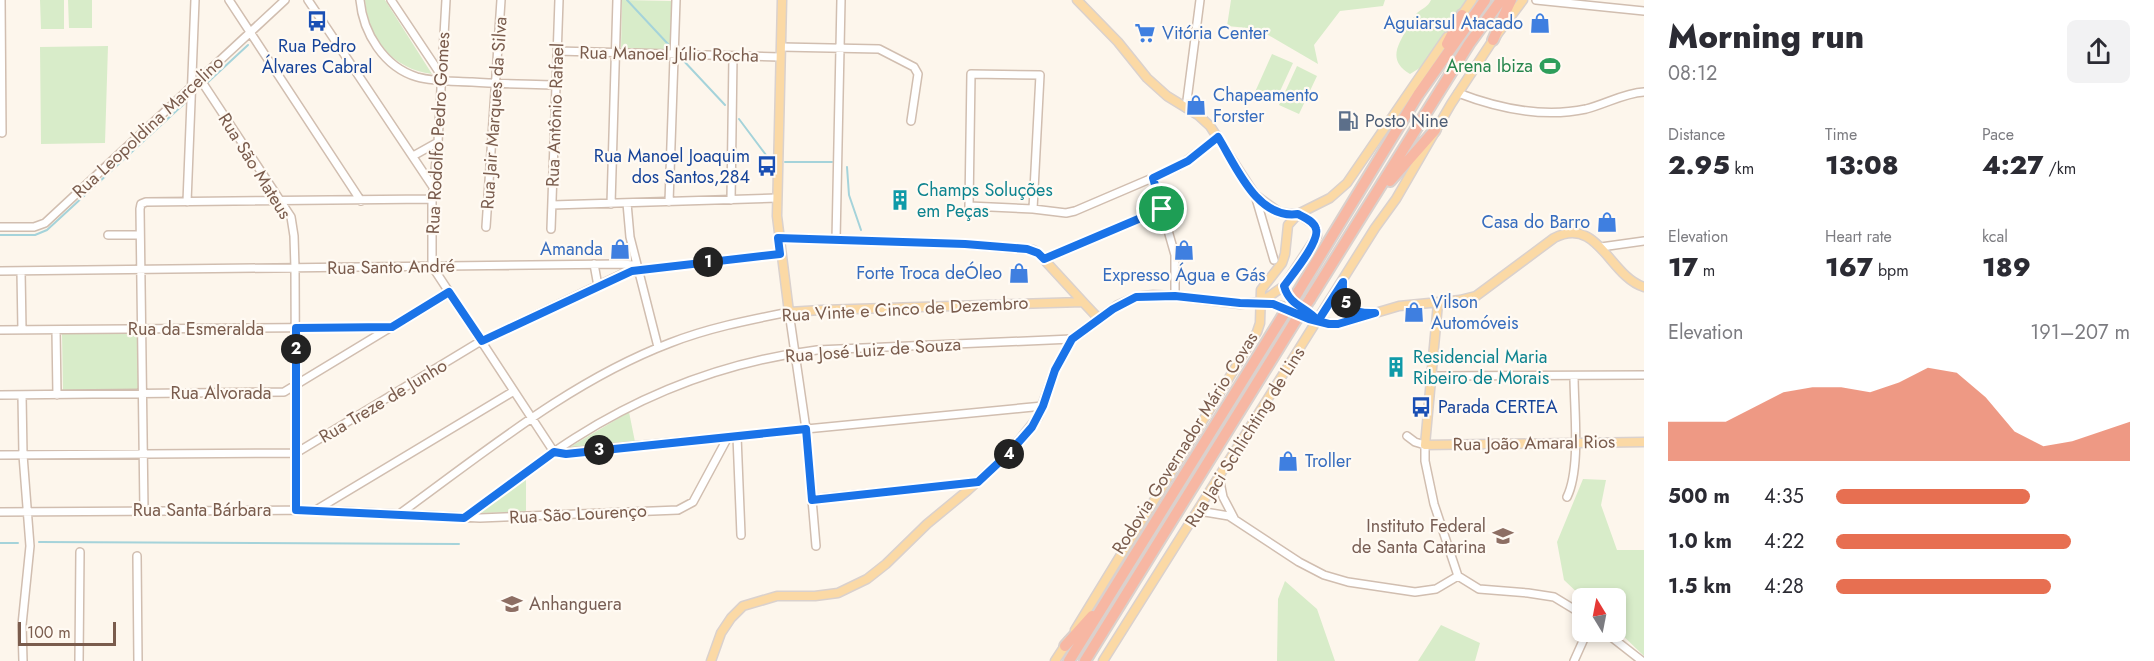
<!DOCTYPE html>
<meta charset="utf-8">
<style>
body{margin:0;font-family:Jost,sans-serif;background:#f2f2f3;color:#2b2b33;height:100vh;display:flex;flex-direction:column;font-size:22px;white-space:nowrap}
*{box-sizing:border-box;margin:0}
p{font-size:20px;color:#7c7c81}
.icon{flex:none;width:33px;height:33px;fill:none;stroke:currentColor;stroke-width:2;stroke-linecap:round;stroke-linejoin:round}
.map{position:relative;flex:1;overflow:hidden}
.details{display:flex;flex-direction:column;background:#fff;width:510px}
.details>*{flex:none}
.needle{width:39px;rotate:350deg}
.controls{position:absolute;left:1572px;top:588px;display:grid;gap:12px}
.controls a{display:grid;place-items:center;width:54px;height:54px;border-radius:9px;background:#fff;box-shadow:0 3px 9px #0003;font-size:30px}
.scale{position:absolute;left:18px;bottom:15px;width:98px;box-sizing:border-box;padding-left:6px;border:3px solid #7a5c4d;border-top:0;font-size:16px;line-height:21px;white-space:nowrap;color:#7a5c4d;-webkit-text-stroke:4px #fffaf3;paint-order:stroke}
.pin{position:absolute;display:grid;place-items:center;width:51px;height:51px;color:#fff;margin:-26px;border:3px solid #fff;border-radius:50%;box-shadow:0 2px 6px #0007}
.km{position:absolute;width:30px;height:30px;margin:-15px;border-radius:50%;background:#222;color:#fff;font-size:16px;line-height:30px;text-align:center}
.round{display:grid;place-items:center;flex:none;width:63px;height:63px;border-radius:9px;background:#f2f2f3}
.overview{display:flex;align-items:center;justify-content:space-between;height:102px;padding:0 24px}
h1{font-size:33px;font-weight:800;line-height:45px}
.metrics{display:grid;grid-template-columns:repeat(3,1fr);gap:9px;height:102px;padding:6px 24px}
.metrics div{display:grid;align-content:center}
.metrics b{font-size:26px;font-weight:800}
.metrics small{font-size:16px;font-weight:400}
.metrics p{font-size:16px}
.chart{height:168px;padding:12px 24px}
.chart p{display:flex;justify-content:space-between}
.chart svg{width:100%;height:108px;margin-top:6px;fill:#e76f51;opacity:.7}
ul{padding:0 24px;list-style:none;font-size:20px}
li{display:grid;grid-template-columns:96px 72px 1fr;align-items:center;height:45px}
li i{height:15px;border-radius:8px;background:#e76f51}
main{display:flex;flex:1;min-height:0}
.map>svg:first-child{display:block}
.green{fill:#d8ecc9}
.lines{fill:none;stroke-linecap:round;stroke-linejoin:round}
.stream{stroke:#a5d3da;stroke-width:2}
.minor-casing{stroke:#d1beb0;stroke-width:10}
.major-casing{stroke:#dad1cd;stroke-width:11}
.highway-casing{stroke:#dad1cd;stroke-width:14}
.minor{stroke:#fff;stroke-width:7}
.major{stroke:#fbd9a5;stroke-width:8}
.highway{stroke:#f7b7a3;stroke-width:10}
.highway-bridge-casing{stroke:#dad1cd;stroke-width:14;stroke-linecap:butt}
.highway-bridge{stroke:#f7b7a3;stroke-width:10}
.route-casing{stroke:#fff;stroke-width:12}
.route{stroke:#1a73e8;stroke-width:8}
.labels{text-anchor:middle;stroke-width:4.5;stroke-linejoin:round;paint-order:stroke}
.shop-label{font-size:18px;fill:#366cbe;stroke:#fffaf3;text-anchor:end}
.transit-label{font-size:18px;fill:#164399;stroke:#fffaf3}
.street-label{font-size:18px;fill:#7a5c4d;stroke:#fffaf3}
.leisure-label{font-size:18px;fill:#27864d;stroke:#fffaf3;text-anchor:end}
.service-label{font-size:18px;fill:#4e5e75;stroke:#fffaf3;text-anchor:start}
.culture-label{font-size:18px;fill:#0d838f;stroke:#fffaf3;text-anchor:start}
.education-label{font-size:18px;fill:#785e54;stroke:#fffaf3;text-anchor:end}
</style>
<main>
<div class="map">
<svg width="1644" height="661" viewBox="0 0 1644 661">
<rect width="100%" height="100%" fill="#fdf6ec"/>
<path class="green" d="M40 0H64V29H41Z
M68 0H92V28H69Z
M365 0H385L432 74C393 69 368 39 365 0Z
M622 0 672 1 671 50 621 49Z
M1231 0H1385L1383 6 1340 11 1314 45 1318 64 1258 29 1227 26Z
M1431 0H1466L1423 66 1410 74C1388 61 1397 46 1407 29 1410 24 1413 17 1417 13 1423 8 1428 7 1431 0Z
M108 46 105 143 41 144 40 47Z
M1272 54 1293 63 1275 102 1255 92Z
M1297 66 1317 76 1299 114 1279 105Z
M138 333 139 390 63 392 62 334Z
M629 412 635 442 565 450Z
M526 476V512L480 513Z
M1583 479 1606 480 1601 505 1617 550H1644V656L1616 629V598H1583L1564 580 1557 542Z
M1285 581 1317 609 1335 661H1277L1278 599Z
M1441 625 1480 643 1475 661H1418Z"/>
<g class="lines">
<path class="stream" d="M627 0 668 44
M682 59 725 105
M207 83 248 45
M739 119 766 155
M785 162H832
M847 167 849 195 861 230
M0 235H35L47 230 186 102
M39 542 459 544
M0 543H18"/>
<g class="minor-casing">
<path id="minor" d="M1 0 2 133
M229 0 361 201
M308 0 433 187
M360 0C363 33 384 67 417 77 435 82 454 81 472 82 500 84 527 84 555 85
M391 0 441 75
M1536 0 1644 11
M781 47 879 49 914 67 918 74 911 121
M557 51 780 57
M200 79 291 217 294 236 295 268 296 510
M1458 93C1497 108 1544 118 1586 109 1606 104 1624 93 1644 92
M1186 108 1200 0
M413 156 438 142
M1153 178 1175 255V296
M1255 195 1274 260
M731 200 733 56
M187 202 195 0
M669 202 676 0
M627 203 630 237 658 347
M611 204 617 0
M552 205 777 198
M1033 209 1040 75 971 74 969 206 1033 209 1066 213 1075 211 1178 167 1218 137
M0 227H34L45 223 285 0
M486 227 501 0
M551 229 559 0
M108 235H140
M836 240 841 0
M1601 247 1644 241
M1043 259 1162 209
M594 264 598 286
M432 266 554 452 560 453 1043 406
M432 266V199L438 142 446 0
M0 271 622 264 633 265 639 270 780 254
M21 271 22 330
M0 330 390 327
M56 330 57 395
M1431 376 1644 375
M0 395 284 392 449 292
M22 395 23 455 30 546 22 625 23 661
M737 436 741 535
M1407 436 1415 442 1425 445V461L1434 504 1458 576 1479 589 1528 593 1554 597 1582 614
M0 455 296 453 481 341 622 274 639 270
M1219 477 1223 497 1234 518
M1567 497C1581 468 1574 409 1574 376
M812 499 978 482
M316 510 480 518 678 510 693 502 728 437
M144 511 140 209 141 204 146 202 432 199
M0 512 316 510 514 391
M398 515C484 453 570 381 670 343 708 328 749 320 789 312L806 429 816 546
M1196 515 1205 512 1229 516 1299 562 1324 575 1348 582 1415 592 1436 589 1458 576
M464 518C501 491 537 462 575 438 649 391 730 361 817 350L1072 339
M137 556 138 661
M1605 632 1642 661
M79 661 80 552
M1574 661 1587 632"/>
</g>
<g class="major-casing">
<path id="major" d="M782 0 777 216 789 312 821 310 1083 302 1099 319
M1077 0 1118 42 1147 78 1167 96 1198 115 1210 126 1255 195 1280 213 1298 214 1315 225 1317 236 1284 286 1261 302
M1459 19 1472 0
M778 238 965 244 1033 250 1038 253 1083 302
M1343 282C1342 300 1348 313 1368 313
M1284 286C1290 307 1305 305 1318 320
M1438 303 1425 445 1644 442
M1075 630 1257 332 1260 323 1261 290 1282 263 1285 254 1288 225 1298 214 1330 198 1347 183 1447 37
M711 661 721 633 731 618 743 606 777 596H815L838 593 867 579 886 564 927 524 967 491 1010 452 1038 417 1055 370 1072 339 1118 305 1136 297 1153 295 1175 296 1240 304 1260 302 1281 306 1325 323 1338 324 1399 306 1460 300 1476 296 1554 238C1598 215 1609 276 1644 287
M1055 661 1068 641
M1103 661 1375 228 1396 199 1451 104 1493 40 1523 0"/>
</g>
<g class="highway-casing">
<path id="highway" d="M1493 40 1511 0
M1447 44 1462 15
M1390 181 1435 130
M1298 292 1418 95 1485 0
M1310 299 1469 44 1501 0
M1065 646 1092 616
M1069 661 1284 314
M1085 661 1296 320"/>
</g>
<use href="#minor" class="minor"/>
<use href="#major" class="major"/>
<use href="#highway" class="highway"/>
<g class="highway-bridge-casing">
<path id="highway-bridge" d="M1284 314 1298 292
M1296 320 1310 299"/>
</g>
<use href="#highway-bridge" class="highway-bridge"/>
</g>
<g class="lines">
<g class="route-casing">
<path id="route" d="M1162 209 1044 259 1038 253 1027 249 965 244 778 238 780 254 632 271 482 341 449 292 392 327 296 328V510L464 518 554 452 566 454 806 429 812 500 978 482 1010 452 1032 427 1043 406 1055 370 1072 339 1113 309 1136 297 1175 296 1240 303 1273 304 1309 319 1329 324H1338L1375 313C1350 314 1342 307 1343 282L1318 321C1306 306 1290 307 1284 286 1292 275 1320 241 1316 229 1314 221 1305 218 1298 214 1257 220 1236 166 1218 137L1188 161 1153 178 1162 209"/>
</g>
<use href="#route" class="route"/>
</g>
<defs>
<g id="bus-bare" transform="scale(1.62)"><path d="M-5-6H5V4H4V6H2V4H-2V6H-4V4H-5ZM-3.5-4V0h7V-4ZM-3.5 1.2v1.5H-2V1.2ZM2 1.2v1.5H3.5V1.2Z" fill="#1a4fb4" stroke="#fffaf3" stroke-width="2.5" paint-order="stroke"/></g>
<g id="shop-bare" transform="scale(1.62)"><path d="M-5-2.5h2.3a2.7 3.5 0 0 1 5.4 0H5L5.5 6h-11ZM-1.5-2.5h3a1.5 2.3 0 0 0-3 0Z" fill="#3f7fe0" stroke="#fffaf3" stroke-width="2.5" paint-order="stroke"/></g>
<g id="supermarket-bare" transform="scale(1.62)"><path d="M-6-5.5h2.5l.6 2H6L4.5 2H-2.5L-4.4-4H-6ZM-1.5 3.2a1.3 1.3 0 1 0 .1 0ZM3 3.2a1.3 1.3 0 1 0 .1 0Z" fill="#3f7fe0" stroke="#fffaf3" stroke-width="2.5" paint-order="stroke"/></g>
<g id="stadium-bare" transform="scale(1.62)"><path d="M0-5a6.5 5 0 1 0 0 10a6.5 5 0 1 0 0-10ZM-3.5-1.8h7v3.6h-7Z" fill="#2e9e5b" stroke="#fffaf3" stroke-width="2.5" paint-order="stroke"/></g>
<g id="fuel-bare" transform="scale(1.62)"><path d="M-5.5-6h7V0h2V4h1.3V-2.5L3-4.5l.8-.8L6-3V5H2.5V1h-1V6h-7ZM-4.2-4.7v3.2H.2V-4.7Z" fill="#5c6f8a" stroke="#fffaf3" stroke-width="2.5" paint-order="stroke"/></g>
<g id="building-bare" transform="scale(1.62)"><path d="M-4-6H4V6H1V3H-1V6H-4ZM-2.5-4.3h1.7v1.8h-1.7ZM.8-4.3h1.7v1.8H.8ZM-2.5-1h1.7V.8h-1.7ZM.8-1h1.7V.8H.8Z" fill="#0f9aa8" stroke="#fffaf3" stroke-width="2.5" paint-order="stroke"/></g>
<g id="university-bare" transform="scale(1.62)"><path d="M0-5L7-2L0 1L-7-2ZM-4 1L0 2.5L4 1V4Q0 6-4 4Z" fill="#8d6e63" stroke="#fffaf3" stroke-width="2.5" paint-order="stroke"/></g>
</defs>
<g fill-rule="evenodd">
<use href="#bus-bare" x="317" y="21"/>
<use href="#shop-bare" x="1540" y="23"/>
<use href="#supermarket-bare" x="1145" y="33"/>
<use href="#stadium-bare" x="1550" y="66"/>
<use href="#shop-bare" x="1196" y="105"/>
<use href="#fuel-bare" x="1348" y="121"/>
<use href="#bus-bare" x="767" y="166"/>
<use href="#building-bare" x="900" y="200"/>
<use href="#shop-bare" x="1607" y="222"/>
<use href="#shop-bare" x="620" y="249"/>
<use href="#shop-bare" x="1184" y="250"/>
<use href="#shop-bare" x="1019" y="273"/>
<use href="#shop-bare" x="1414" y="312"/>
<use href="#building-bare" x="1396" y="367"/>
<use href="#bus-bare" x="1421" y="407"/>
<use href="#shop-bare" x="1288" y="461"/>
<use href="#university-bare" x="1503" y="536"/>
<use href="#university-bare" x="512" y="604"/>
</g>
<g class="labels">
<g class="shop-label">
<text x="1523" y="29">Aguiarsul Atacado</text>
<text x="1162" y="39" text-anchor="start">Vitória Center</text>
<text x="1213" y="101" text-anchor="start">Chapeamento<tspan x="1213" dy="21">Forster</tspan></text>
<text x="1590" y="228">Casa do Barro</text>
<text x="603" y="255">Amanda</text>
<text x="1002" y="279">Forte Troca deÓleo</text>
<text x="1184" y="281" text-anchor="middle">Expresso Água e Gás</text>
<text x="1431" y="308" text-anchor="start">Vilson<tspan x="1431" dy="21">Automóveis</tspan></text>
<text x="1305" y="467" text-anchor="start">Troller</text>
</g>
<g class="transit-label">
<text x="317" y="52">Rua Pedro<tspan x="317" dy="21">Álvares Cabral</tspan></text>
<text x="750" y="162" text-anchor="end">Rua Manoel Joaquim<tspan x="750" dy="21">dos Santos,284</tspan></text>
<text x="1438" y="413" text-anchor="start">Parada CERTEA</text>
</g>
<g class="street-label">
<text transform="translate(669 54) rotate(1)" y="6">Rua Manoel Júlio Rocha</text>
<text transform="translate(494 113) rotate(-86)" y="6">Rua Jair Marques da Silva</text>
<text transform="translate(555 115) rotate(-88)" y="6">Rua Antônio Rafael</text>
<text transform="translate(148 127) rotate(-43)" y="6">Rua Leopoldina Marcelino</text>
<text transform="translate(438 133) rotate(-87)" y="6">Rua Rodolfo Pedro Gomes</text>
<text transform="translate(255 166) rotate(58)" y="6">Rua São Mateus</text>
<text transform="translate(391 267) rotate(-1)" y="6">Rua Santo André</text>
<text transform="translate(905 309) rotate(-3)" y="6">Rua Vinte e Cinco de Dezembro</text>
<text x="196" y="335">Rua da Esmeralda</text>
<text transform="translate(873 350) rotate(-4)" y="6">Rua José Luiz de Souza</text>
<text x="221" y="399">Rua Alvorada</text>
<text transform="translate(383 401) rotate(-31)" y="6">Rua Treze de Junho</text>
<text transform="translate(1245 437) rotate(-58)" y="6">Rua Jaci Schlichting de Lins</text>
<text transform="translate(1185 443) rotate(-58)" y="6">Rodovia Governador Mário Covas</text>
<text transform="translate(1534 443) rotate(-1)" y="6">Rua João Amaral Rios</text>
<text x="202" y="516">Rua Santa Bárbara</text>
<text transform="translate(578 514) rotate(-3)" y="6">Rua São Lourenço</text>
</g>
<g class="leisure-label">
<text x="1533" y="72">Arena Ibiza</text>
</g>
<g class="service-label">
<text x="1365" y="127">Posto Nine</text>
</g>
<g class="culture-label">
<text x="917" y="196">Champs Soluções<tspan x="917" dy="21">em Peças</tspan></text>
<text x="1413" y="363">Residencial Maria<tspan x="1413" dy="21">Ribeiro de Morais</tspan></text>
</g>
<g class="education-label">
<text x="1486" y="532">Instituto Federal<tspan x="1486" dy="21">de Santa Catarina</tspan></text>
<text x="529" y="610" text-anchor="start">Anhanguera</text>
</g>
</g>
</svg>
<div class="controls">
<a><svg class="needle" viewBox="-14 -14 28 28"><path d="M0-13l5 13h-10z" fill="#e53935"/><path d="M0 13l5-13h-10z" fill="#7c7c81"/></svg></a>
</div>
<div class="scale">100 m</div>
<div class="pin" style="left:1162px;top:209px;background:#1e9e55"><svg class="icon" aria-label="arrive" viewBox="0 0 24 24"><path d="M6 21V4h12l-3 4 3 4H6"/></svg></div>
<b class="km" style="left:708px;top:262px">1</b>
<b class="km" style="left:296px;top:349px">2</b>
<b class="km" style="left:599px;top:450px">3</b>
<b class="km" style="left:1009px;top:454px">4</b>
<b class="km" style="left:1346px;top:303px">5</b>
</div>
<section class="details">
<div class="overview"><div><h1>Morning run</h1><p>08:12</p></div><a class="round"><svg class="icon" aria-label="share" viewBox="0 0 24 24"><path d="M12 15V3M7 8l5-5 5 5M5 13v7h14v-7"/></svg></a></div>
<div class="metrics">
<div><p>Distance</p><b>2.95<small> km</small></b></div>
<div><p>Time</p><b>13:08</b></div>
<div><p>Pace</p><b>4:27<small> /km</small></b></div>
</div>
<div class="metrics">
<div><p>Elevation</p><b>17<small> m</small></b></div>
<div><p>Heart rate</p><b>167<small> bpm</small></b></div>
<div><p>kcal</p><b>189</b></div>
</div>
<div class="chart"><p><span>Elevation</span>191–207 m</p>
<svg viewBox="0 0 160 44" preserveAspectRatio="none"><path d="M0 44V28L10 28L20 28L30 22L40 16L50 14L60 14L70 16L80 12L90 6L100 8L110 18L120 32L130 38L140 36L150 32L160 28V44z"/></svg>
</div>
<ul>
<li><b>500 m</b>4:35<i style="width:66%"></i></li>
<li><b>1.0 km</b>4:22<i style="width:80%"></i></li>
<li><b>1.5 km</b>4:28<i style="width:73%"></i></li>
</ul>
</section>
</main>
